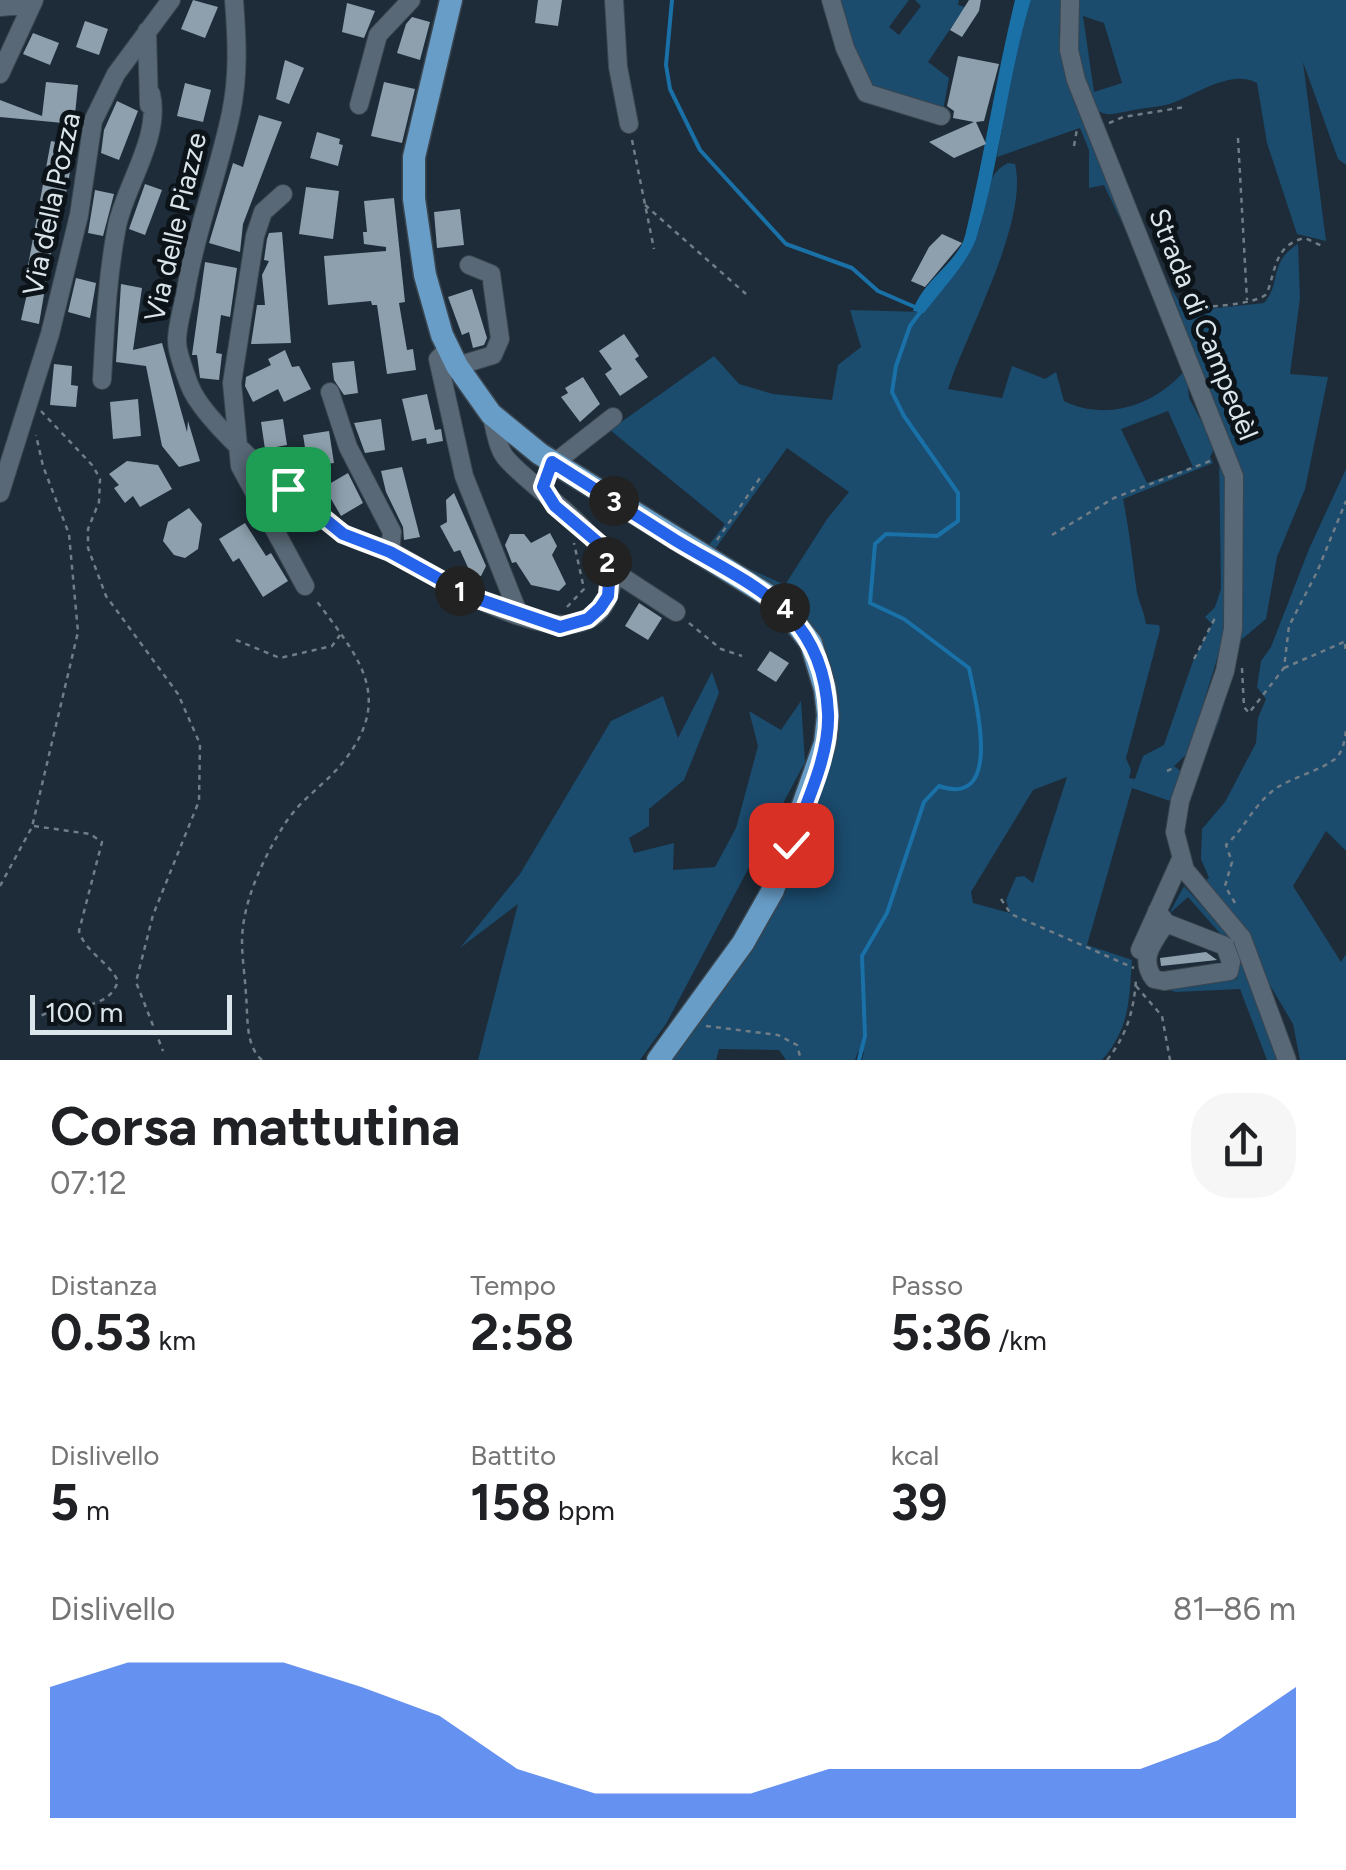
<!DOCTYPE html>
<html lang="it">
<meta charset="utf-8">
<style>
body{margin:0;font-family:Figtree,sans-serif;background:#f6f6f6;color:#202124;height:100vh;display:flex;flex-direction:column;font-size:38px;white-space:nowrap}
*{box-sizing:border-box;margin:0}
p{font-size:32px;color:#757577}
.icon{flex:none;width:55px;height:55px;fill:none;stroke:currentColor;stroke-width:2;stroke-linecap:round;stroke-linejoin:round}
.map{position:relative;height:1060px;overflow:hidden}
.panel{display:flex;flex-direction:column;background:#fff;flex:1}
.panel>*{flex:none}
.scale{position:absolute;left:30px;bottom:25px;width:202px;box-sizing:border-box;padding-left:10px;border:5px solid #dbe5ec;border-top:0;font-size:28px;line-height:35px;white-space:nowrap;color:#dbe5ec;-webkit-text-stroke:8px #0d1419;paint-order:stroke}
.pin{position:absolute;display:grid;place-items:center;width:85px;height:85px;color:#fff;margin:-42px;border-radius:20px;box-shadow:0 5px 15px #0006}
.km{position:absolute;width:50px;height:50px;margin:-25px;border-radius:50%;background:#222;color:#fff;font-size:28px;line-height:50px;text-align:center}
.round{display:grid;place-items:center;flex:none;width:105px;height:105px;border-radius:40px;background:#f6f6f6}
.headline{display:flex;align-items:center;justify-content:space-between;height:170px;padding:0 50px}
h1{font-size:55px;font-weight:700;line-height:75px}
.metrics{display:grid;grid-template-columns:repeat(3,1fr);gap:15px;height:170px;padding:10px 50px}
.metrics div{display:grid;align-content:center}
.metrics b{font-size:50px;font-weight:700}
.metrics small{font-size:28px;font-weight:400}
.metrics p{font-size:28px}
.chart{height:280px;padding:20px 50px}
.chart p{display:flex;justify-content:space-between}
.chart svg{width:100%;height:180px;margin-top:10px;fill:#2563eb;opacity:.7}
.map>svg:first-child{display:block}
.green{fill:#1b4b6d;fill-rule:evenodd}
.water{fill:#1a71a8}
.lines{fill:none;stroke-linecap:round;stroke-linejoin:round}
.stream{stroke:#1a71a8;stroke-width:4}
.building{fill:#8ea0ae}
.minor-casing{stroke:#3a4650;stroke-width:20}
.major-casing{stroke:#3a4650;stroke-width:25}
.path{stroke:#707d87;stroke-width:2.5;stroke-dasharray:5 5;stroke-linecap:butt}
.minor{stroke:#586876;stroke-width:18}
.major{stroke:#689dc7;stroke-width:22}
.route-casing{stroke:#fff;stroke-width:20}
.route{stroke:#2563eb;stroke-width:12}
.labels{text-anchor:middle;stroke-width:10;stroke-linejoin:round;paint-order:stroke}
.street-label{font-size:28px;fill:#dbe5ec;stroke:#0d1419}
</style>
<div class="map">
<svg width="1346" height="1060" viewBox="0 0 1346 1060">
<rect width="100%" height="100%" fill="#1d2c38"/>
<path class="green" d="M835 0H909L889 27 899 35 921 6 915 0H959L958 5 965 7 928 62 949 78 943 111 870 90Z
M1031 0H1062L1059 33 1064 62 1134 248 1104 185 1089 188V150L1080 128 997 157 1014 55Z
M1078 0H1346V165L1338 159 1303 62 1326 241 1297 234 1267 143 1257 83C1232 69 1198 93 1175 102 1160 108 1144 107 1129 111 1116 113 1110 117 1098 111 1076 78 1077 38 1078 0ZM1083 16 1104 23 1122 83 1094 92Z
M1008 163 1015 164C1029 221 967 331 948 389L1002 398 1012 366 1045 379 1056 372 1064 401C1107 422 1156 405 1186 369L1189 398 1215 447 1210 457 1213 463 1123 499C1129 528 1132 557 1136 586 1137 599 1144 610 1146 624L1159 625 1160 630 1126 758 1131 770 1129 778 1135 779 1143 756 1164 745 1193 661 1212 624 1205 617 1215 607 1221 589 1219 454 1227 488 1226 630 1188 753 1174 766 1183 773 1170 801 1132 788 1087 945 1132 960C1129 1000 1130 1028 1102 1060H862L864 1052H858L855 1060H786L779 1050 719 1049 716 1060H668L821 784 819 641 798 609 706 549 725 524 610 430 714 356 739 384 773 394 832 400 838 365 861 347 850 310 924 312C941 289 963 265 975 240 988 214 978 178 1008 163ZM1168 411 1193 467 1147 483 1121 429ZM787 448 849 492 827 519 785 585 713 552ZM1067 777 1033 883 1024 876 1016 877 1006 900 1010 913 973 903 971 892 1033 790Z
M1298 244 1300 298 1290 374 1328 377 1305 489 1277 557 1266 619 1241 640 1219 721 1192 787 1221 701 1240 471 1168 283 1183 308 1189 311 1264 303C1282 283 1268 262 1298 244Z
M1346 469V851L1326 831 1293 886 1341 962 1346 954V1060H1300L1293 1024 1268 982 1254 943 1206 880 1209 878 1201 859 1202 829 1225 802 1256 743 1258 718 1266 699 1257 687 1261 661 1271 647 1309 549Z
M712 672 719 693 684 780 649 809V826L629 838 634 853 674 843 673 870 715 867 736 828 758 746 749 711 781 730 801 701 805 762 666 1024 640 1060H478L518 904 460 948 520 874 611 721 663 696 678 738Z
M1184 886 1232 939 1280 1060H1267L1240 989 1176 992 1154 986 1237 979 1231 946 1188 897 1169 914Z"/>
<path class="water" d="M1015 0H1031C1007 77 1001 158 977 236 969 262 941 290 924 313L913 311C921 282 959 261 965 236 984 158 996 78 1015 0Z"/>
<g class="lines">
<path class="stream" d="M672 0 666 65 670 89 700 150 786 244 852 268 878 291 915 307
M859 1060 865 1036 862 956 887 913 924 802 939 786C1005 809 975 699 969 668L904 619 870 603 875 544 886 534 937 536 958 521V493L904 416 892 392 896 366 910 326 922 310"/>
</g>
<path class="building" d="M193 0 218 7 205 38 181 29Z
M538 0H562L558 26 535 23Z
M969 0H981L979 11 962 37 950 30Z
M347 3 375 11 364 38 342 32Z
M412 17 430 22 420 60 397 53 406 24Z
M85 21 108 29 99 55 76 47Z
M33 33 59 43 50 65 23 54Z
M958 56 999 64 984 121 976 122 986 144 954 158 929 142 974 122 953 118 954 111 947 106Z
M285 60 304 68 289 104 276 99Z
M46 82 78 85 74 124 0 117V100L42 116Z
M384 82 415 89 402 143 371 136Z
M185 83 211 90 203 122 177 116Z
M117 101 138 111 119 160 101 153 104 130Z
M259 115 282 122 243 224 240 252 209 243 233 163 243 167Z
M317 132 340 139 339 144 343 145 338 166 310 158Z
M51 141 75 146 66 193H61L39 324 21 320 32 272 27 271Z
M145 184 162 190 145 235 129 229Z
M306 187 339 191 333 239 299 234Z
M95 190 114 194 103 236 88 233Z
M394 198 405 302 399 303 407 350 413 349 416 370 387 374 377 305H372L371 301 328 305 324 256 386 251V247L364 244 363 232H367L364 201Z
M460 209 464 245 437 248 434 212Z
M282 232 291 343 251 344 257 305H265L262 275 269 261 264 260 267 239 269 233Z
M942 234 962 243 925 287 911 281 929 247Z
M205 262 237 268 230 317 221 315 216 353 222 354 219 380 200 378 197 355H192Z
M76 278 96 283 90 318 68 312Z
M121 284 142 288 133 350 162 343 187 432 188 421 200 461 179 467 162 446 146 366 116 362Z
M472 289 487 338 484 345 473 348 469 332 462 335 448 297Z
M624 334 639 356 635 359 648 377 620 396 605 374 612 369 599 351Z
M285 350 292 367 299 366 311 389 284 402 278 389 253 402 245 386 246 377 271 365 268 359Z
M354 361 358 393 344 395 334 380 332 363Z
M54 364 72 366 71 385 78 386 76 407 50 405Z
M583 377 600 404 580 422 561 397 568 393 565 388Z
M427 394 435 430 441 429 443 441 427 444 426 438 412 441 402 399Z
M138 399 141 436 113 439 110 402Z
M283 419 287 445 265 449 261 422Z
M381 419 385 450 365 453 354 423Z
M329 431 334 463 308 466 303 435Z
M127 461 158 465 172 489 140 507 133 496 125 503 114 488 119 485 109 474Z
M402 467 420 537 404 540 403 527 386 492 381 471Z
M348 473 363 503 341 516 324 487Z
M454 493 486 566 481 576 471 574 460 550 454 552 440 526 447 522 446 500Z
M189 508 202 524 198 549 185 558 174 555 163 541 168 522Z
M245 523 266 556 271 553 288 581 263 597 239 558 233 562 219 539Z
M550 533 557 546 552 555 566 584 559 591 531 585 516 562 512 563 505 545 510 534H524L531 543Z
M639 603 662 618 648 640 625 626Z
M770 651 789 663 776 682 757 670Z
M1206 952 1217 960 1161 966 1160 958Z"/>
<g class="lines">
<g class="minor-casing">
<path id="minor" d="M234 0C237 39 239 74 231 113 218 175 195 233 185 296 182 310 177 327 177 341 177 354 185 372 189 384 203 424 303 506 340 531 356 543 378 545 396 554 437 577 582 672 609 595 627 542 534 493 505 457 497 447 495 427 491 414
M614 0 618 67 629 124
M831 0 845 48 866 93 941 116
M1070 0 1069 50 1076 80 1234 476 1233 629 1225 671 1180 801 1175 832 1185 870 1242 938 1287 1060
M0 7 32 4
M147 31 149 105
M0 74 34 0
M359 105 378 35 411 0
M283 194 263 212 255 236 232 383 240 466 305 586
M449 348 438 359 464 476 519 615
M457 366 493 355 500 339 491 274 469 265
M102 380C105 328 107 278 117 226 126 184 161 137 151 94
M330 392 348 447 392 532 390 552
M553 464 613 417
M0 493 50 334 79 215 93 121 116 74 171 0
M610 569 676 612
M1157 911 1166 923 1225 946 1231 962 1229 971 1164 981 1154 979C1138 958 1154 941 1166 923
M1140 950 1181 859"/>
</g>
<g class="major-casing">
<path id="major" d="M451 0 414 157V199L425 275 442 335 457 366 491 414 540 454 779 602 811 643 825 689 828 715 825 743 773 890 743 943 658 1060"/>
</g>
<path class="path" d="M1109 123 1123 117 1185 107
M1238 138 1247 300
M632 140 654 249
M1074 146 1077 129
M645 205 746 294
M1183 305C1194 310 1262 304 1267 293 1276 270 1274 245 1305 238L1324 247
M41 411 93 466 100 479 99 502 88 529V548L106 596 178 694 200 744 199 801 153 915 136 982 163 1051
M1052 535 1114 498 1210 461
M717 540 762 475
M567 607 584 589 574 543
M689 623 721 649 742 656
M236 640 280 658 332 646 340 635
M1345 644 1346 653
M1194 659 1216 616
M1242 668 1244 707 1249 713 1284 668 1289 626 1317 572 1346 501
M1284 668 1346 641
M1167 771 1176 767
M34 826 90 834 102 842 79 931C85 952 108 961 118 981 107 1015 64 1001 39 1017
M0 886 32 827 78 632 69 534 43 466 36 435
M1001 899 1011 914 1134 968
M1235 903 1225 886 1232 862 1226 845C1246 827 1254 803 1278 787 1294 777 1319 771 1335 759 1343 752 1345 740 1346 730
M1136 986 1162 1016 1170 1060
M706 1026 778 1035 797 1045 801 1060
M262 1060C245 1046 248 1016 246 995 245 973 240 949 243 927 247 892 267 851 286 822 302 798 327 783 344 761 396 695 356 655 316 600
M1107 1060C1127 1035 1134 1010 1136 979"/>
<use href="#minor" class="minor"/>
<use href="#major" class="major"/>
</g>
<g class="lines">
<g class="route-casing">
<path id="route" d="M288 489 343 534 390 552 472 597 560 627 588 619 600 608 608 596 610 570 602 546 555 506 543 487 552 462C593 488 634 514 675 540 751 586 823 609 828 713 830 756 805 805 791 845"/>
</g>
<use href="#route" class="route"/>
</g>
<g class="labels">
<g class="street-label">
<text transform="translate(51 204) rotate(-78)" y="10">Via della Pozza</text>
<text transform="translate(175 227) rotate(-77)" y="10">Via delle Piazze</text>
<text transform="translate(1204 324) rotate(68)" y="10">Strada di Campedèl</text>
</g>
</g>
</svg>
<div class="scale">100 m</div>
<div class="pin" style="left:288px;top:489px;background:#1e9e55"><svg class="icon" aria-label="arrive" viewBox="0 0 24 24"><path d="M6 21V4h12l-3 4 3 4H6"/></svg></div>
<div class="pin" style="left:791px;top:845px;background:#d93025"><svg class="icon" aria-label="check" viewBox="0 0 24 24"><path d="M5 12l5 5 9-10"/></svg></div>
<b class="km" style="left:460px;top:591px">1</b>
<b class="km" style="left:607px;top:562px">2</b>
<b class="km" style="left:614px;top:501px">3</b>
<b class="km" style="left:785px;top:608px">4</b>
</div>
<section class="panel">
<div class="headline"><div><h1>Corsa mattutina</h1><p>07:12</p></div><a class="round"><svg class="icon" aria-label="share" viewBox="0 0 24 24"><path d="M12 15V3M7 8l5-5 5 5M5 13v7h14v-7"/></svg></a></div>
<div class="metrics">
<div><p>Distanza</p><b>0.53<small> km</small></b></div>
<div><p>Tempo</p><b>2:58</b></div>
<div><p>Passo</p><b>5:36<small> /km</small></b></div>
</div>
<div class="metrics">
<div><p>Dislivello</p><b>5<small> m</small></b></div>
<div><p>Battito</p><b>158<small> bpm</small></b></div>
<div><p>kcal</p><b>39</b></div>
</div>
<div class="chart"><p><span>Dislivello</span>81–86 m</p>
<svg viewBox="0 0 160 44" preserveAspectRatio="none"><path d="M0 44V12L10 6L20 6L30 6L40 12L50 19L60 32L70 38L80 38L90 38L100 32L110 32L120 32L130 32L140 32L150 25L160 12V44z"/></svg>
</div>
</section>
